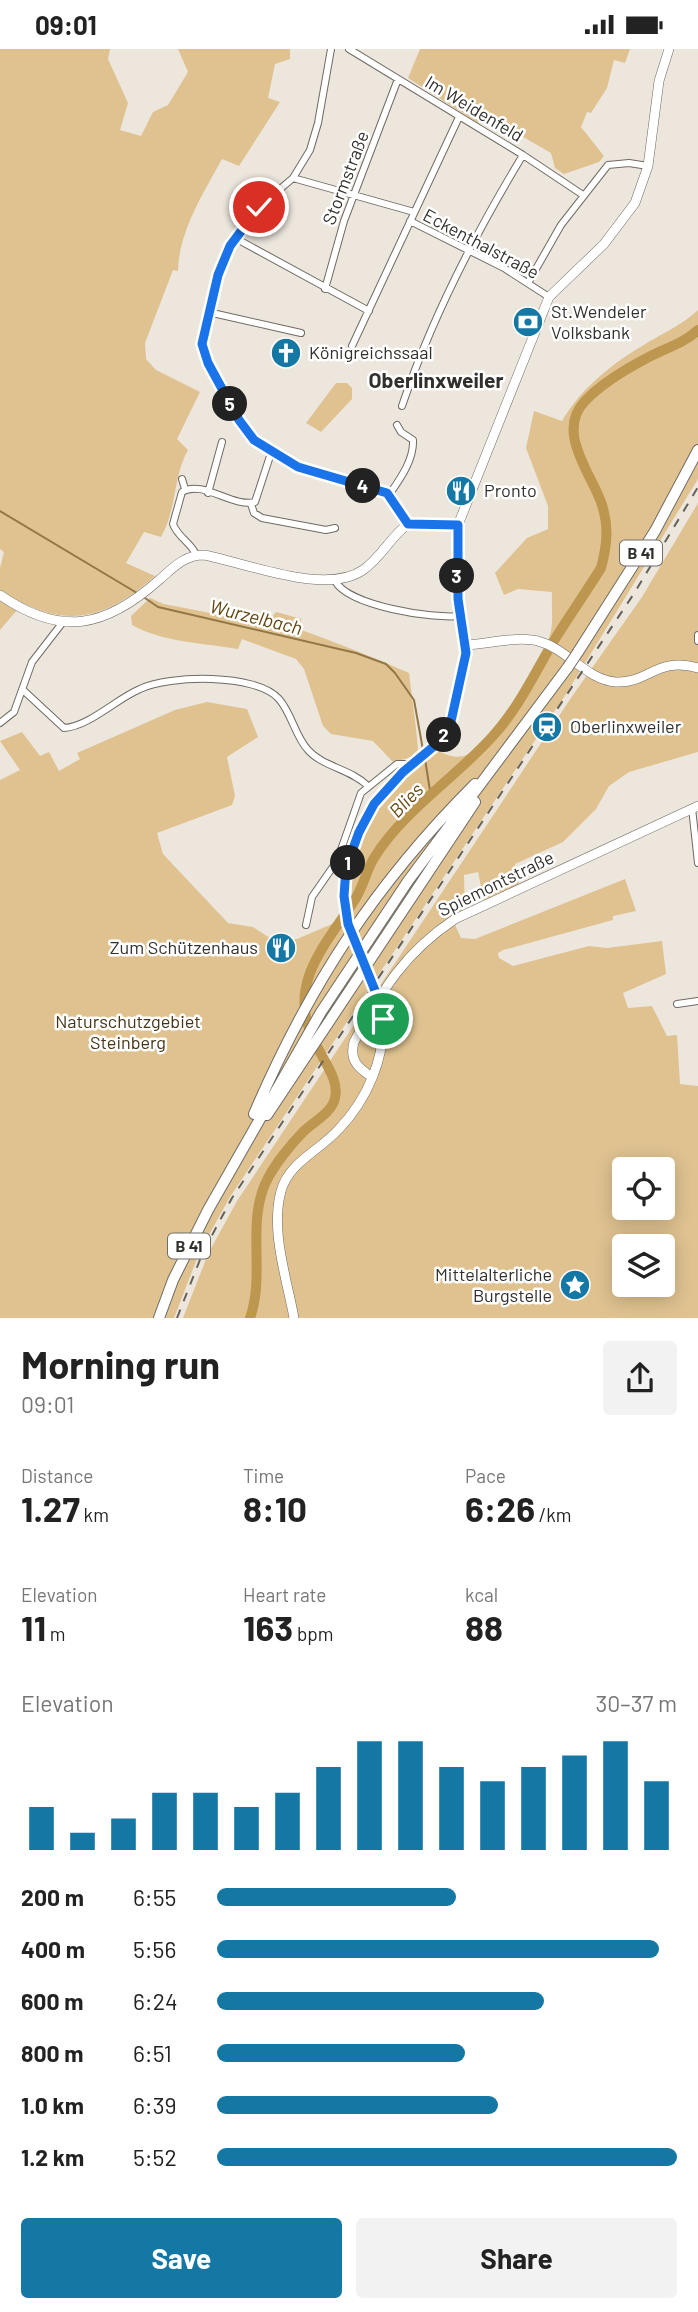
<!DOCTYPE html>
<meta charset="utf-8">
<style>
body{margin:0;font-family:Barlow,sans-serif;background:#f2f2f2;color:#222;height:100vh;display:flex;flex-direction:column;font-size:26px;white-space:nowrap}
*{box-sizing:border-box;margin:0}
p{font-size:23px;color:#767676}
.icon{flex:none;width:38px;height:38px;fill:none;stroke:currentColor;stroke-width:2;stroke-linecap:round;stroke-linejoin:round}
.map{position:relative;height:1269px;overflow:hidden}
.drawer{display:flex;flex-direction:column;background:#fff;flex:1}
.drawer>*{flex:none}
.tools{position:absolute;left:612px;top:1108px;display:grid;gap:14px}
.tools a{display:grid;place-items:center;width:63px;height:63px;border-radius:7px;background:#fff;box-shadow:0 4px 18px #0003;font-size:35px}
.pin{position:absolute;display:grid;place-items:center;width:60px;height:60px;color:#fff;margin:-30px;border:4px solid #fff;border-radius:50%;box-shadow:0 2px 7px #0007}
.km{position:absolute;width:35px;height:35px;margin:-18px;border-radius:50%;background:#222;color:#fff;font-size:19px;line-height:35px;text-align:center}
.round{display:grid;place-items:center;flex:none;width:74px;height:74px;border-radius:7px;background:#f2f2f2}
.overview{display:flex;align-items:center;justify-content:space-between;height:119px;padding:0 21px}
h1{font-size:38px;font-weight:700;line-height:52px}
.stats{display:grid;grid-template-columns:repeat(3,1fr);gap:10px;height:119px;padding:7px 21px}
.stats div{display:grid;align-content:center}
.stats b{font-size:35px;font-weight:700}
.stats small{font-size:19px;font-weight:400}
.stats p{font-size:19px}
.chart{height:196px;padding:14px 21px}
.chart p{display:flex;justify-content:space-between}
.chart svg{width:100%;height:126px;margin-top:7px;stroke:#1577a3;stroke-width:6}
.action{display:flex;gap:14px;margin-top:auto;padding:14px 21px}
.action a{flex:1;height:80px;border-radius:7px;background:#1577a3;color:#fff;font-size:28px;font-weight:700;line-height:80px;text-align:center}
.action a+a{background:#f2f2f2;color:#222}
ul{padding:0 21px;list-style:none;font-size:23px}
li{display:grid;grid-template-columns:112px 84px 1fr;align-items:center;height:52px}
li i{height:18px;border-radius:9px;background:#1577a3}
.status{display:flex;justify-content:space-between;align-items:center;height:49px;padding:0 35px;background:#fff;direction:ltr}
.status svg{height:19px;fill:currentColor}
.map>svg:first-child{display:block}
.green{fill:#dfc290;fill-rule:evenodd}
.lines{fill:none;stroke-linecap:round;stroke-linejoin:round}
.stream{stroke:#937744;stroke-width:2}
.river{stroke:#bd964f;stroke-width:10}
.street-casing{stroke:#6f6b63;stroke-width:8}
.secondary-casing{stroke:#6f6b63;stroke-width:10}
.highway-casing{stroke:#6f6b63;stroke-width:12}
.street{stroke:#fff;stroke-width:6}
.secondary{stroke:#fff;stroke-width:9}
.highway{stroke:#fff;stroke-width:10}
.rail{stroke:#65625c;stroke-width:2;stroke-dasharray:9 9;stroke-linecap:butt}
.secondary-bridge-casing{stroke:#6f6b63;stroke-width:10;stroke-linecap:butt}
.highway-bridge-casing{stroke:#6f6b63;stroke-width:12;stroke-linecap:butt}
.secondary-bridge{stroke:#fff;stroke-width:9}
.highway-bridge{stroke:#fff;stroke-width:10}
.route-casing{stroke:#fff;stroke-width:14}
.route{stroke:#1a73e8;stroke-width:9}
.labels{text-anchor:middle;stroke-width:5;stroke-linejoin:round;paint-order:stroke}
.shield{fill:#fff;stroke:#706e6b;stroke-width:2}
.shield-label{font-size:16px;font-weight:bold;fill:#32302c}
.street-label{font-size:18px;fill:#32302c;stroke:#fff}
.poi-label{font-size:18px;fill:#32302c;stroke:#fff;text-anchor:start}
.park-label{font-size:18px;fill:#453415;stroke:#fff}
.water-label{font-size:19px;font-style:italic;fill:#62460e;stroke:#fff}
.quarter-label{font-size:21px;font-weight:bold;fill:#32302c;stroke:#fff}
</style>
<div class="status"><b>09:01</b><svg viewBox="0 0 49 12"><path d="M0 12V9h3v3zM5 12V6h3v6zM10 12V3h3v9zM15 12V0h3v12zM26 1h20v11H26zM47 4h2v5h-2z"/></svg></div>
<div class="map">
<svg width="698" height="1269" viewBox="0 0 698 1269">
<rect width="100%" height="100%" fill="#ece6dd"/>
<path class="green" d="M0 0H110L108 10 128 54 120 81 141 87 153 63 168 56 188 23 178 0H290V10L275 15 268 49 280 53 239 117 222 110C203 145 179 182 178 222L173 221 145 294 146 310 156 321 200 343 177 390 188 401C173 427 177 460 161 488L144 483 126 514 155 527C114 563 76 581 23 554L0 581V519L4 503 0 500Z
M420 0H630L625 14 614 11 607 39 591 64 587 63 581 78 604 107 599 113 564 125 555 119 551 104 487 67 478 74 408 29Z
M698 261V430L566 645 230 1148 200 1202 174 1269H0V731L20 721 0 692 22 683 40 707 49 703 59 722 80 710 77 704 175 661 207 653 247 660 258 688 227 708 235 747 232 756 157 784 163 805 228 874 253 878 273 891 297 890 339 872 352 860C348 786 382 745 438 702 447 706 458 711 468 705 492 690 542 613 550 586 554 573 551 556 552 543L518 540 504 546 495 524 527 489 548 480V457L526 399 534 362 562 372C581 339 614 313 647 294 664 284 683 275 698 261Z
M336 334H347L352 339V350L321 383 306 374Z
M698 454V703L629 723 609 737 596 760 563 793 515 815 519 836 484 852 478 823 464 826 465 861 452 869 461 889 475 890 625 830 636 862 613 867V871L503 901 498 904 499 909 513 917 589 897 607 899 662 892 666 925 623 944 628 959 652 957 667 987 677 986 680 1035 698 1037V1269H183L208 1205 237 1152 573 646 642 548ZM625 1120H663V1158H625ZM625 1197H663V1236H625Z
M150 549 164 555 236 569 238 573 265 576 276 563 302 570 296 579C335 593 373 608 409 624 412 650 416 674 418 701L412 708 393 713 373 692 331 685 323 677 304 620 296 610 242 590 238 600C203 594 162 593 132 576L131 567Z"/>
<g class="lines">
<path class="stream" d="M0 462 137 544
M145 549 158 558 356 604 386 615 395 624 414 651 423 701
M425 710 431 748"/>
<path class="river" d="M250 1269C266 1224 245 1172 268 1129 276 1114 291 1095 303 1083 313 1073 332 1064 335 1049 343 1016 287 986 310 924 320 898 339 875 354 852 363 839 366 822 374 809 403 762 455 729 492 688 519 659 535 623 555 590 570 566 586 543 601 519 607 497 609 478 602 456 592 425 555 383 585 352 601 335 626 320 647 309 665 299 683 295 698 281"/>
<g class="street-casing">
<path id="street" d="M331 0 318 74 310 101 293 129 259 158 230 197 213 243 203 302 239 371 254 391 298 418 387 444 408 475
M349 0 523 106 583 146
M293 129 414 163
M410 172 504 219 549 248
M235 189 369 262
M528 234 561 176 608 116 629 114 648 117
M325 240 344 172 398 30
M208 263 301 284
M352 297 459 68
M402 357C432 268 475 185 523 106
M182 430 185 440
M208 444 222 393
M389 446C400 430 414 411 413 391L401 383 397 376
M251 455 254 464 262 469 326 481 335 479
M196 506C192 494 178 489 173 475L182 443C202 430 233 459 255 453L271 404
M335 532C349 557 432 570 460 567
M698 586V592
M23 641 64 679C90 677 116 650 140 640 169 626 256 624 279 650 292 665 295 687 308 701 323 718 351 720 368 737
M0 674 14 663 32 613 63 573
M692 759 698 814
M306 876 312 848 337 812 361 744 397 715H413
M677 955 698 952"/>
</g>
<g class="secondary-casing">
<path id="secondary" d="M0 546C61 588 105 579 159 531 173 519 184 506 204 506 247 514 325 547 363 521 381 509 391 487 408 475L458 476
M466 596C488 595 519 586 541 593 568 601 587 631 616 633 647 635 658 607 698 619
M350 882 344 835 359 783 382 744 439 693 450 677 466 604 458 550V476L549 248 604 195 635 154 648 117 659 32 669 0
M372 1028C358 1019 349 1011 354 993 383 940 404 904 455 870L698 757
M294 1269C287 1230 270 1182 281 1142 289 1113 319 1102 338 1081 367 1051 387 1007 382 965"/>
</g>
<g class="highway-casing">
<path id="highway" d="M578 603 655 482 698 401
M254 1065C310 935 375 835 475 735
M267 1066 475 753
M159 1269 173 1231 208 1161 321 963 408 832 568 618"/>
</g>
<use href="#street" class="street"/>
<use href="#secondary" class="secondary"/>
<use href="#highway" class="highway"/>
<path class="rail" d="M177 1269 203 1203 232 1149 635 543 698 438"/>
<g class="secondary-bridge-casing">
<path id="secondary-bridge" d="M350 882 382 965"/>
</g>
<g class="highway-bridge-casing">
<path id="highway-bridge" d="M568 618 578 603"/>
</g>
<use href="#secondary-bridge" class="secondary-bridge"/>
<use href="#highway-bridge" class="highway-bridge"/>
</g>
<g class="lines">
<g class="route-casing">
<path id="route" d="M259 158 230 197 218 226 202 295 208 314 239 371 254 391 298 418 387 444 408 475 458 476V550L466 604 450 677 439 693 403 723 374 755 359 783 346 819 344 847 348 875 376 944 383 970"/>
</g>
<use href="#route" class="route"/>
</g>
<defs>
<g id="bank-disc" transform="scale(1.575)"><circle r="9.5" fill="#1577a3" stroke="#fff"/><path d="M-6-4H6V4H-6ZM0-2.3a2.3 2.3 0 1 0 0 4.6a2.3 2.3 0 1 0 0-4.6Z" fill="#fff"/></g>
<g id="church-disc" transform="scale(1.575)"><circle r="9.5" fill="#1577a3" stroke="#fff"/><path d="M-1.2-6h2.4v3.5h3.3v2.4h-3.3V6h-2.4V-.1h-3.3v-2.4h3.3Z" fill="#fff"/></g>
<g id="restaurant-disc" transform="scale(1.575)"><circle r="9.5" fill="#1577a3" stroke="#fff"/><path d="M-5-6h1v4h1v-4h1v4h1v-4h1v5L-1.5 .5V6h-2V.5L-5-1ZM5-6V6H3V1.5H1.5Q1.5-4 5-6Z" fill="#fff"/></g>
<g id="station-disc" transform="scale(1.575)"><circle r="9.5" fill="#1577a3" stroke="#fff"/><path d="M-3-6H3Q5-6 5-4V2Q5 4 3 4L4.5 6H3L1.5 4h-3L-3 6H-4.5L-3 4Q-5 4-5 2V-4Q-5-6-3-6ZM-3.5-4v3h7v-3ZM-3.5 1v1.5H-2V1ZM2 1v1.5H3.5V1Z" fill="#fff"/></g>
<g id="sight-disc" transform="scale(1.575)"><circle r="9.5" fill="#1577a3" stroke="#fff"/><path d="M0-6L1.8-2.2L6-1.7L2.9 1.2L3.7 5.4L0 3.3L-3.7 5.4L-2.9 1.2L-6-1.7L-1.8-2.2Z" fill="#fff"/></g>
</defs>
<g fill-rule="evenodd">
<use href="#bank-disc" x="528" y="273"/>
<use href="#church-disc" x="286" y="304"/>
<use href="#restaurant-disc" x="461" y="442"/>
<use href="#station-disc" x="547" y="678"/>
<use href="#restaurant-disc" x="281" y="899"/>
<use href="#sight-disc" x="575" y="1236"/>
</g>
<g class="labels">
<g class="shield">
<rect x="620" y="491.5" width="42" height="25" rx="5"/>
<rect x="168" y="1184.5" width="42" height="25" rx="5"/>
</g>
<g class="shield-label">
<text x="641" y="510">B 41</text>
<text x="189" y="1203">B 41</text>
</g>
<g class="street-label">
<text transform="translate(474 60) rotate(31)" y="6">Im Weidenfeld</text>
<text transform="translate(346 129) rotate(-69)" y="6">Stormstraße</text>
<text transform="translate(481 195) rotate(28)" y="6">Eckenthalstraße</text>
<text transform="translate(496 835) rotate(-26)" y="6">Spiemontstraße</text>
</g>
<g class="poi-label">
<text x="551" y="269">St.Wendeler<tspan x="551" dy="21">Volksbank</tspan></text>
<text x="309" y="310">Königreichssaal</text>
<text x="484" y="448">Pronto</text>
<text x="570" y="684">Oberlinxweiler</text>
<text x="258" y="905" text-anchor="end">Zum Schützenhaus</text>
<text x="552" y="1232" text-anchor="end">Mittelalterliche<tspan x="552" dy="21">Burgstelle</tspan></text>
</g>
<g class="park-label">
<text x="128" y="979">Naturschutzgebiet<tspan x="128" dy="21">Steinberg</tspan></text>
</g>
<g class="water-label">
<text transform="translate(256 568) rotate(14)" y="7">Wurzelbach</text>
<text transform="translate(406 751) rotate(-46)" y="7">Blies</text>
</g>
<g class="quarter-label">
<text x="436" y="339">Oberlinxweiler</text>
</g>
</g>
</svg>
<div class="tools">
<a><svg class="icon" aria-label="locate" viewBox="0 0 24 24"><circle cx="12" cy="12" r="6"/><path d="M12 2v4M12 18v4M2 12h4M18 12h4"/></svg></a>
<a><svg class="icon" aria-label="layers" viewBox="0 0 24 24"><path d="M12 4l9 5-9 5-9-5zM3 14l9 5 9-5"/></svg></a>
</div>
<div class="pin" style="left:383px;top:970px;background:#1e9e55"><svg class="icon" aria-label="arrive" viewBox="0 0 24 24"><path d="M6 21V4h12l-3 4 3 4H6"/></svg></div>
<div class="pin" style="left:259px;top:158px;background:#d93025"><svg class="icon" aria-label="check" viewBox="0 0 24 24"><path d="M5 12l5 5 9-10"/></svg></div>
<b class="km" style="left:348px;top:814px">1</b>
<b class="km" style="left:444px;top:686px">2</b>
<b class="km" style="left:457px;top:527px">3</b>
<b class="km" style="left:363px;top:437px">4</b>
<b class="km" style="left:230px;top:355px">5</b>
</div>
<section class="drawer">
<div class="overview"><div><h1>Morning run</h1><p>09:01</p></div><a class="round"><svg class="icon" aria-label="share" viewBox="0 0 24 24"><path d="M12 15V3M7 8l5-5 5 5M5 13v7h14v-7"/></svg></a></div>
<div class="stats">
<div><p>Distance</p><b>1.27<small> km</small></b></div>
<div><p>Time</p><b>8:10</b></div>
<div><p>Pace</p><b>6:26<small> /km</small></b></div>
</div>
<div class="stats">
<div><p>Elevation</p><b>11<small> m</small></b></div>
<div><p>Heart rate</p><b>163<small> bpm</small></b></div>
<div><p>kcal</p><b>88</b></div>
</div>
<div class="chart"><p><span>Elevation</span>30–37 m</p>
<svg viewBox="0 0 160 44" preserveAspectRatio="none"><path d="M5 44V29M15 44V38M25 44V33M35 44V24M45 44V24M55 44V29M65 44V24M75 44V15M85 44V6M95 44V6M105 44V15M115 44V20M125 44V15M135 44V11M145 44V6M155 44V20"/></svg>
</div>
<ul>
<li><b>200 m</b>6:55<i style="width:52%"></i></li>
<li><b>400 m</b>5:56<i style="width:96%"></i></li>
<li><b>600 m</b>6:24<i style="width:71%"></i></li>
<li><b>800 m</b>6:51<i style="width:54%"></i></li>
<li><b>1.0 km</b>6:39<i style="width:61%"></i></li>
<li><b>1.2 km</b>5:52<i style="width:100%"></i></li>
</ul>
<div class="action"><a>Save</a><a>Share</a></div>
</section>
